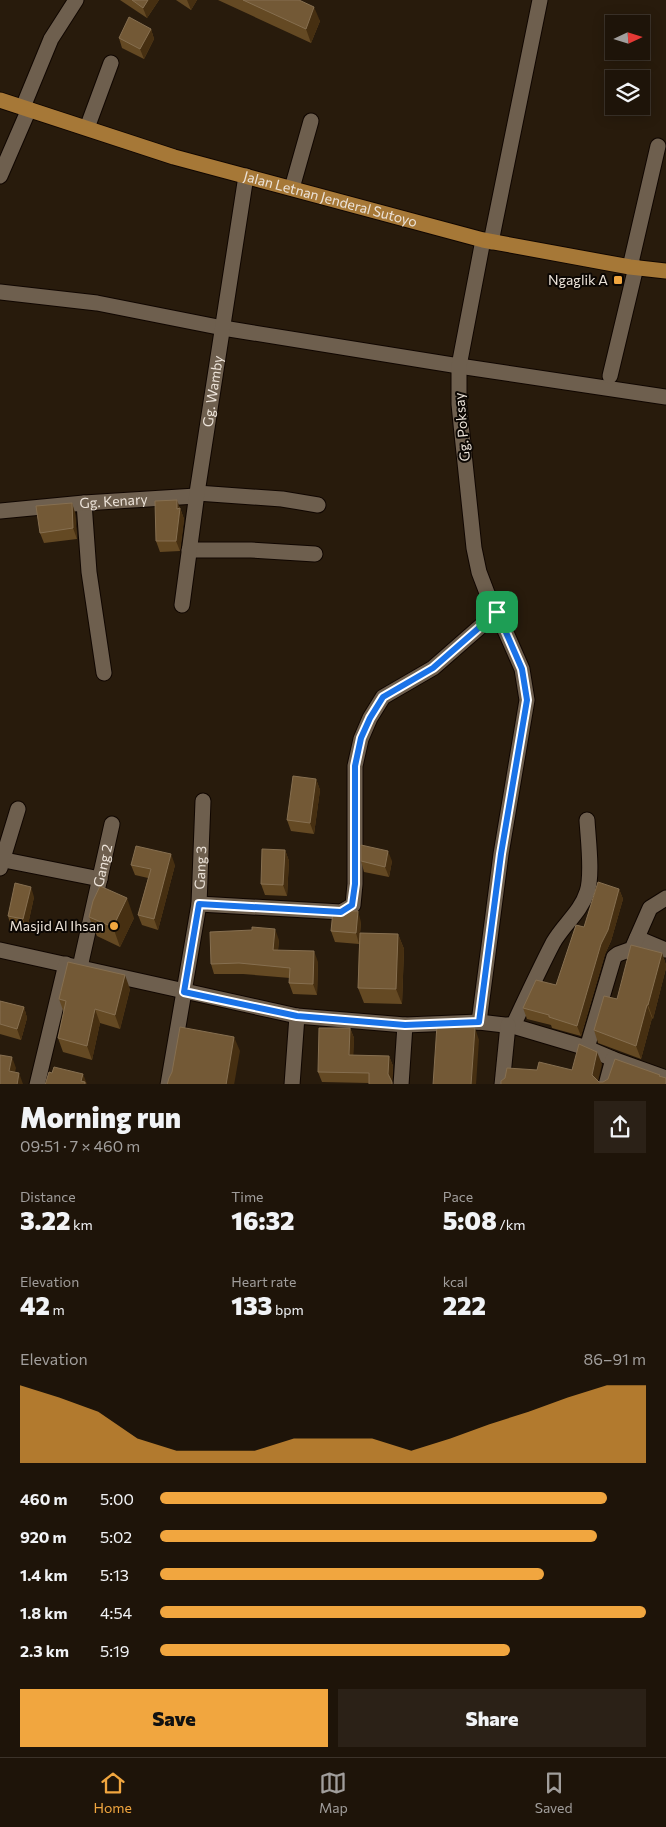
<!DOCTYPE html>
<meta charset="utf-8">
<style>
body{margin:0;font-family:Commissioner,sans-serif;background:#2b2117;color:#f1f3f6;height:100vh;display:flex;flex-direction:column;font-size:19px;white-space:nowrap}
*{box-sizing:border-box;margin:0}
p{font-size:16px;color:#a19e9c}
.icon{flex:none;width:28px;height:28px;fill:none;stroke:currentColor;stroke-width:2;stroke-linecap:round;stroke-linejoin:round}
.map{position:relative;height:1084px;overflow:hidden}
.details{display:flex;flex-direction:column;background:#1e1409;flex:1}
.details>*{flex:none}
.needle{width:32px;rotate:86deg}
.tools{position:absolute;left:605px;top:15px;display:grid;gap:10px}
.tools a{display:grid;place-items:center;width:45px;height:45px;border-radius:0px;background:#1e1409;box-shadow:0 2px 12px #0003,0 0 0 1px #3c332a;font-size:25px}
.pin{position:absolute;display:grid;place-items:center;width:42px;height:42px;color:#fff;margin:-21px;border-radius:10px;box-shadow:0 2px 8px #0006}
.round{display:grid;place-items:center;flex:none;width:52px;height:52px;border-radius:0px;background:#2b2117}
.headline{display:flex;align-items:center;justify-content:space-between;height:85px;padding:0 20px}
h1{font-size:28px;font-weight:800;line-height:38px}
.stats{display:grid;grid-template-columns:repeat(3,1fr);gap:8px;height:85px;padding:5px 20px}
.stats div{display:grid;align-content:center}
.stats b{font-size:25px;font-weight:800}
.stats small{font-size:14px;font-weight:400}
.stats p{font-size:14px}
.chart{height:140px;padding:10px 20px}
.chart p{display:flex;justify-content:space-between}
.chart svg{width:100%;height:90px;margin-top:5px;fill:#f1a63f;opacity:.7}
.action{display:flex;gap:10px;margin-top:auto;padding:10px 20px}
.action a{flex:1;height:58px;border-radius:0px;background:#f1a63f;color:#111;font-size:20px;font-weight:800;line-height:58px;text-align:center}
.action a+a{background:#2b2117;color:#f1f3f6}
ul{padding:0 20px;list-style:none;font-size:16px}
li{display:grid;grid-template-columns:80px 60px 1fr;align-items:center;height:38px}
li i{height:12px;border-radius:6px;background:#f1a63f}
.tabs{display:flex;justify-content:space-around;align-items:center;height:70px;border-top:1px solid #3c332a;background:#1e1409;font-size:14px;color:#a19e9c}
.tabs a{display:grid;justify-items:center;gap:2px}
.tabs .active{color:#f1a63f}
.map>svg:first-child{display:block}
.lines{fill:none;stroke-linecap:round;stroke-linejoin:round}
.minor-casing{stroke:#100600;stroke-width:17}
.major-casing{stroke:#100600;stroke-width:17}
.minor{stroke:#6e5f4e;stroke-width:15}
.major{stroke:#a67837;stroke-width:15}
.wall{fill:#644923}
.shaded-wall{fill:#462f11}
.building{fill:#735936;stroke:#866f50}
.route-casing{stroke:#fff;stroke-width:10}
.route{stroke:#1a73e8;stroke-width:6}
.poi-dot{fill:#f1a63f;stroke:#0c0703;stroke-width:2}
.labels{text-anchor:middle;stroke-width:4;stroke-linejoin:round;paint-order:stroke}
.street-label{font-size:14px;fill:#ece3d9;stroke:#0c0703}
.poi-label{font-size:14px;fill:#ece3d9;stroke:#0c0703;text-anchor:end}
</style>
<div class="map">
<svg width="666" height="1085" viewBox="0 0 666 1085">
<rect width="100%" height="100%" fill="#281b0c"/>
<g class="lines">
<g class="minor-casing">
<g id="minor">
<path d="M23 107 51 39 76 0"/>
<path d="M87 128 111 63"/>
<path d="M0 176 29 109"/>
<path d="M292 188 311 121"/>
<path d="M491 242 540 0"/>
<path d="M630 267 658 146"/>
<path d="M0 292 97 303 223 328 459 366 666 397"/>
<path d="M610 376 636 267"/>
<path d="M197 493 282 499 318 505"/>
<path d="M84 503 89 572 104 673"/>
<path id="s1" d="M0 511 84 503 196 496"/>
<path d="M189 550H251L315 554"/>
<path id="s2" d="M182 605 197 493 246 176"/>
<path d="M0 859 100 879"/>
<path d="M0 868 18 809"/>
<path d="M199 904 341 912 353 905 355 884V766L361 739 370 718 383 697 433 668 497 612"/>
<path d="M637 938 666 950"/>
<path d="M0 950 297 1016 405 1025 479 1022 513 1026 587 1048 613 1059 666 1078"/>
<path id="s3" d="M80 967 112 824"/>
<path d="M479 1022 501 854 527 700 522 669 497 612 487 593 479 572 474 548 462 434 459 404V366L483 240"/>
<path d="M513 1026C526 998 539 970 553 943 563 925 581 912 587 892 593 875 588 839 587 820"/>
<path d="M587 1048 614 957 618 954 632 949 650 908 666 898"/>
<path d="M37 1085 66 964"/>
<path id="s4" d="M168 1085 199 904 203 801"/>
<path d="M292 1085 297 1016"/>
<path d="M401 1085 405 1025"/>
<path d="M502 1085 508 1025"/>
<path d="M606 1085 613 1059"/>
</g>
</g>
<g class="major-casing">
<g id="major">
<path id="s5" d="M0 100 174 157 483 240 630 267 666 271"/>
</g>
</g>
<use href="#minor" class="minor"/>
<use href="#major" class="major"/>
</g>
<path class="wall" d="M120 0H159L147 18Z
M176 0H197L191 10Z
M218 0H299L320 21 311 43Z
M151 29 154 39 144 59 122 48 119 38Z
M72 503 75 513 77 539 44 543 40 533Z
M180 508 184 519 180 551 160 552 156 541Z
M316 779 320 790 314 834 291 831 287 820Z
M285 850 289 861 287 896 265 895 261 884Z
M361 861H392L389 877 364 872Z
M131 865H175L158 930 142 925 138 915 148 878 135 875Z
M619 889 623 899 611 941 605 954 581 1036 552 1028 551 1025 527 1019 523 1008 556 985Z
M34 897 27 929 11 926 8 916Z
M89 917 134 918 120 947 97 936Z
M361 922 360 933 398 934 404 949 402 1004 364 1003 358 988 359 944 335 942 331 931Z
M279 940 278 950 318 962 317 995 293 994 289 983 290 978 243 974H214L211 964Z
M662 953 666 965V968L653 1019 652 1018 641 1059 598 1043 594 1030 617 999Z
M130 989 120 1029 100 1023 92 1060 63 1052 58 1038 64 1013 59 999Z
M0 1001 24 1007 27 1018 21 1040 0 1034Z
M350 1028 354 1038 353 1055 389 1056 393 1066 392 1082 393 1085H369V1083L322 1082 318 1072Z"/>
<path class="shaded-wall" d="M148 0H159L147 18 143 8Z
M187 0H197L191 10Z
M314 7 320 21 311 43 306 29Z
M151 29 154 39 144 59 140 49Z
M177 500 184 519 180 551 176 541Z
M72 503 75 513 77 539 73 528Z
M316 779 320 790 314 834 310 823Z
M285 850 289 861 287 896 283 885Z
M388 851 392 861 389 877 385 867Z
M171 854 175 865 158 930 154 919Z
M31 887 34 897 27 929 23 919Z
M619 889 623 899 611 941 605 954 581 1036 577 1026 601 944Z
M127 898 134 918 120 947 113 927Z
M358 911 361 922 359 944 356 933Z
M275 929 279 940 277 960 273 950Z
M398 934 404 949 402 1004 396 989Z
M314 951 318 962 317 995 313 984Z
M662 953 666 965V968L653 1019 648 1005Z
M125 975 130 989 120 1029 115 1015Z
M647 1005 652 1018 641 1059 636 1046Z
M24 1007 27 1018 21 1040 17 1029Z
M95 1009 100 1023 92 1060 87 1046Z
M350 1028 354 1038 353 1065 349 1055Z
M475 1028 479 1040 476 1085H471Z
M234 1037 240 1051 234 1085H226Z
M597 1052 602 1064 597 1085 592 1075Z
M389 1056 393 1066 392 1085 388 1074Z
M12 1057 16 1068 13 1081 9 1071Z
M19 1073 23 1084V1085H17Z
M83 1074 87 1084 82 1085 81 1081Z"/>
<path class="building" d="M132 0H148L143 8Z
M243 0H299L314 7 306 29Z
M129 17 151 29 140 49 119 38Z
M177 500V509L180 508 176 541H156L155 501Z
M72 503 73 528 40 533 36 506Z
M293 776 316 779 310 823 287 820Z
M361 845 388 851 385 867 361 861Z
M136 846 171 854 154 919 138 915 151 869 131 865Z
M262 849 285 850 283 885 261 884Z
M598 882 619 889 608 930 601 944 577 1026 549 1017V1015L523 1008 536 980 556 985 576 925 584 927Z
M15 883 31 887 23 919 8 916Z
M100 886 127 898 113 927 89 917 93 901Z
M333 911H358L356 933 331 931Z
M252 927 275 929 273 950 314 951 313 984 289 983 290 968 239 963 211 964 210 932 252 930Z
M360 933 398 934 396 989 358 988Z
M631 945 662 953 648 1005H647L636 1046 594 1030 604 996 617 999Z
M68 962 125 975 115 1015 95 1009 87 1046 58 1038 66 1001 59 999Z
M0 1001 24 1007 17 1029 0 1024Z
M437 1025 475 1028 471 1085H433Z
M180 1027 234 1037 226 1085H167L169 1078 172 1072Z
M319 1028H350L349 1055 389 1056 388 1074 392 1082V1085H369V1073L318 1072Z
M579 1044 597 1052 592 1075 599 1082H603L608 1079 615 1059 660 1075 659 1076 666 1078V1085H501V1081L505 1078 507 1068 537 1070 539 1062 572 1070Z
M0 1055 12 1057 9 1071 19 1073 17 1085H0Z
M54 1067 83 1074 81 1081 85 1082V1085H45L49 1072 52 1073Z"/>
<g class="lines">
<g class="route-casing">
<path id="route" d="M497 612 522 669 527 700 501 854 479 1022 405 1025 297 1016 184 992 199 904 341 912 352 905 355 884V766L361 738 370 718 383 697 433 668Z"/>
</g>
<use href="#route" class="route"/>
</g>
<g class="poi-dot">
<rect x="613" y="275" width="10" height="10" rx="2.5"/>
<circle cx="114" cy="926" r="5"/>
</g>
<g class="labels">
<g class="street-label">
<text dy="5" stroke="none"><textPath href="#s5" startOffset="345">Jalan Letnan Jenderal Sutoyo</textPath></text>
<text dy="5" stroke="none"><textPath href="#s2" startOffset="216">Gg. Wamby</textPath></text>
<text transform="translate(462 427) rotate(-95)" y="5">Gg. Poksay</text>
<text dy="5" stroke="none"><textPath href="#s1" startOffset="114">Gg. Kenary</textPath></text>
<text dy="5" stroke="none"><textPath href="#s3" startOffset="104">Gang 2</textPath></text>
<text dy="5" stroke="none"><textPath href="#s4" startOffset="220">Gang 3</textPath></text>
</g>
<g class="poi-label">
<text x="608" y="285">Ngaglik A</text>
<text x="104" y="931">Masjid Al Ihsan</text>
</g>
</g>
</svg>
<div class="tools">
<a><svg class="needle" viewBox="-14 -14 28 28"><path d="M0-13l5 13h-10z" fill="#e53935"/><path d="M0 13l5-13h-10z" fill="#a19e9c"/></svg></a>
<a><svg class="icon" aria-label="layers" viewBox="0 0 24 24"><path d="M12 4l9 5-9 5-9-5zM3 14l9 5 9-5"/></svg></a>
</div>
<div class="pin" style="left:497px;top:612px;background:#1e9e55"><svg class="icon" aria-label="arrive" viewBox="0 0 24 24"><path d="M6 21V4h12l-3 4 3 4H6"/></svg></div>
</div>
<section class="details">
<div class="headline"><div><h1>Morning run</h1><p>09:51 · 7 × 460 m</p></div><a class="round"><svg class="icon" aria-label="share" viewBox="0 0 24 24"><path d="M12 15V3M7 8l5-5 5 5M5 13v7h14v-7"/></svg></a></div>
<div class="stats">
<div><p>Distance</p><b>3.22<small> km</small></b></div>
<div><p>Time</p><b>16:32</b></div>
<div><p>Pace</p><b>5:08<small> /km</small></b></div>
</div>
<div class="stats">
<div><p>Elevation</p><b>42<small> m</small></b></div>
<div><p>Heart rate</p><b>133<small> bpm</small></b></div>
<div><p>kcal</p><b>222</b></div>
</div>
<div class="chart"><p><span>Elevation</span>86–91 m</p>
<svg viewBox="0 0 160 44" preserveAspectRatio="none"><path d="M0 44V6L10 12L20 19L30 32L40 38L50 38L60 38L70 32L80 32L90 32L100 38L110 32L120 25L130 19L140 12L150 6L160 6V44z"/></svg>
</div>
<ul>
<li><b>460 m</b>5:00<i style="width:92%"></i></li>
<li><b>920 m</b>5:02<i style="width:90%"></i></li>
<li><b>1.4 km</b>5:13<i style="width:79%"></i></li>
<li><b>1.8 km</b>4:54<i style="width:100%"></i></li>
<li><b>2.3 km</b>5:19<i style="width:72%"></i></li>
</ul>
<div class="action"><a>Save</a><a>Share</a></div>
</section>
<nav class="tabs">
<a class="active"><svg class="icon" aria-label="home" viewBox="0 0 24 24"><path d="M3 11l9-7 9 7M6 9v11h12V9"/></svg>Home</a>
<a><svg class="icon" aria-label="map" viewBox="0 0 24 24"><path d="M3 6l6-2 6 2 6-2v14l-6 2-6-2-6 2zM9 4v14M15 6v14"/></svg>Map</a>
<a><svg class="icon" aria-label="saved" viewBox="0 0 24 24"><path d="M7 4h10v16l-5-4-5 4z"/></svg>Saved</a>
</nav>
